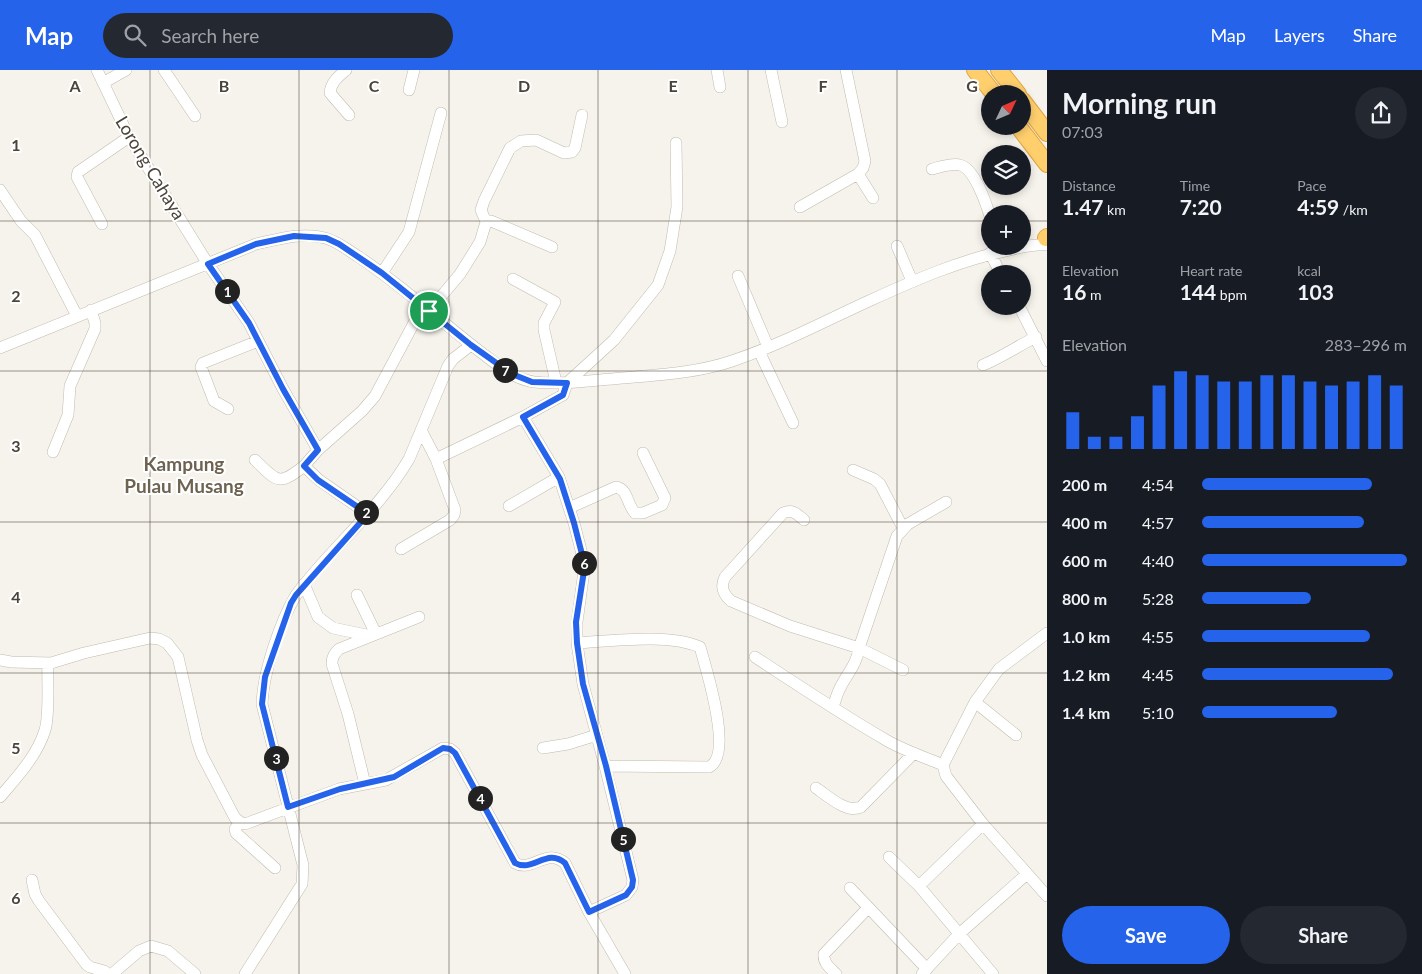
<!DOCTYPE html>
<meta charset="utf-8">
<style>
body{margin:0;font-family:Lato,sans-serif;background:#242831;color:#f1f3f6;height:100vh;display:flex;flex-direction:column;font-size:19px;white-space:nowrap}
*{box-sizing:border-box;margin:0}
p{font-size:16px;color:#9ea1a6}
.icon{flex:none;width:28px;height:28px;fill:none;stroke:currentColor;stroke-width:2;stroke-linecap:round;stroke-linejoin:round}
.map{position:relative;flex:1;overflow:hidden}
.side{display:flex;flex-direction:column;background:#171b24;width:375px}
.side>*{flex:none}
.needle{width:32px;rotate:46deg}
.buttons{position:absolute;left:981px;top:15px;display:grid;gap:10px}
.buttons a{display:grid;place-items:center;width:50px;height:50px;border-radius:50%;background:#171b24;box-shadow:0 2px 8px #0003;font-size:25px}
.pin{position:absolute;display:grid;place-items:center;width:42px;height:42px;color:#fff;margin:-21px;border:2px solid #fff;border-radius:50%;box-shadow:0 1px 5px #0007}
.km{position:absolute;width:25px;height:25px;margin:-12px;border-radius:50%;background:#222;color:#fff;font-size:14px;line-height:25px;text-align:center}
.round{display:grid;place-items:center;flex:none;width:52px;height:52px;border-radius:26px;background:#242831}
.headline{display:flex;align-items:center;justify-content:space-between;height:85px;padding:0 15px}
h1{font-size:28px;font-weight:700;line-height:38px}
.stats{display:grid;grid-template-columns:repeat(3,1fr);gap:8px;height:85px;padding:5px 15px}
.stats div{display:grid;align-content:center}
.stats b{font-size:21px;font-weight:700}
.stats small{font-size:14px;font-weight:400}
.stats p{font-size:14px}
.chart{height:140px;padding:10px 15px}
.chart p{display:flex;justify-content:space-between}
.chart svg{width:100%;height:90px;margin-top:5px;stroke:#2563eb;stroke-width:6}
.cta{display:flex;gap:10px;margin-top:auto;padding:10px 15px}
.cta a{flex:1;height:58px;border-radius:30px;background:#2563eb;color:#fff;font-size:20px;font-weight:700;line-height:58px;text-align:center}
.cta a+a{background:#242831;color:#f1f3f6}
ul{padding:0 15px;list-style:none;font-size:16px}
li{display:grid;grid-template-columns:80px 60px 1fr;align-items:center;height:38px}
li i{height:12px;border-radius:6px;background:#2563eb}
header{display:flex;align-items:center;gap:30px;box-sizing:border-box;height:70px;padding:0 25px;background:#2563eb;color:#fff}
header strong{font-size:24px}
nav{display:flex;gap:28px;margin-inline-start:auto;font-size:18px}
.search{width:350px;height:45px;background:#242831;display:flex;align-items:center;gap:12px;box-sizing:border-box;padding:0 18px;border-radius:28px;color:#9ea1a6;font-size:19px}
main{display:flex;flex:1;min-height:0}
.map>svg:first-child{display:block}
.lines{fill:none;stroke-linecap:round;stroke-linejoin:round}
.minor-casing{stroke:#c2bbae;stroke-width:12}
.highway-casing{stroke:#e0a43c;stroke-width:18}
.minor{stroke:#fff;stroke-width:11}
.highway{stroke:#ffcf6e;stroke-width:16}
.route-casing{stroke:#fff;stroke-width:10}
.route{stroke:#2563eb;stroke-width:6}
.grid{fill:none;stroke:#4b4439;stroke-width:1;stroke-opacity:0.55}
.labels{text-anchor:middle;stroke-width:4;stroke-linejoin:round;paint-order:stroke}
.street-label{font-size:18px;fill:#4b4439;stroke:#fff}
.neighbourhood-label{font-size:19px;font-weight:bold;fill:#6e6250;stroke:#fff}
.grid-label{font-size:16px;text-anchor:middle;font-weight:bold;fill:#4b4439;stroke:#fff;stroke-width:4;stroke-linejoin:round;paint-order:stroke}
</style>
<header>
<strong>Map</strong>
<div class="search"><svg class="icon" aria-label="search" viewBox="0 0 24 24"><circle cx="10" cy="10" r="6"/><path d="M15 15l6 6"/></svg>Search here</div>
<nav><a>Map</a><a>Layers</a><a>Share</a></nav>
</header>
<main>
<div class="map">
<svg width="1047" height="904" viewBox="0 0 1047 904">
<rect width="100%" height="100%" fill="#f6f3ec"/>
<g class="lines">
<g class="minor-casing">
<path id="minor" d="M97 0 129 67 208 194 249 253 283 319 318 380
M164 0 195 46
M346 0C338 7 331 12 330 23L349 45
M717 0 720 17
M771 0 782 52
M103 13 126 0
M409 20 414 0
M932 99C940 97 952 93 960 95 974 98 986 133 990 146
M858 104 873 128
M0 120 21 151 35 165 77 246
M800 137 858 104 863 98 865 91 846 0
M486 152 481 140 484 131 510 78 521 71 536 70 564 83 572 82 575 78 582 45
M102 154 77 107 78 102 129 67
M897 176 912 211
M990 183 1001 204
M382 203 409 162 441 43
M738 206 768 277
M513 209 555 232 544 253V260L556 312
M1019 236 1047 291
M429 241 460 204 480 172 486 152 491 151 552 177
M0 278 256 174C279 169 302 162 325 168 337 171 348 180 359 187 401 215 438 249 478 280 495 293 513 309 534 312 560 315 586 311 612 309 652 305 694 304 732 291 780 275 825 251 871 230 915 210 960 190 1009 180 1022 177 1034 174 1047 175
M759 281 793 353
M983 295C1002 287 1018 276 1036 267
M228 339 214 331 201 297 203 293 258 271
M523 347 559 407 574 453 584 492V501L577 552V573L583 614 605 696 633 810 632 817 626 825 589 842 625 904
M53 382 68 345 70 316 95 259V253L91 240
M436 389 523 347 563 325 567 313 614 270 658 215 670 181 677 137 676 73
M255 390C277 411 278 417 304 396
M853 400 874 409 880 414 903 458
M509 436 559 407
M569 438 616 417C628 419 627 435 635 443H643L662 435 665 428 643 383
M368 444 319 410 304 396 318 380 362 341 375 326 423 236
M804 450C797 444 793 439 783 443L725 507C720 517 723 524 731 531L790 556 859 578 903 600
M401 479 450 450 454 445 455 440 436 389 421 360
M304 514 318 547 333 558 371 566
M357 525 376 564
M577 573C611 571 669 563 700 577 706 599 734 685 709 697L605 696
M755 587C799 616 841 644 886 670 903 680 924 687 943 695L946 706 983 754 1047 826
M0 590 11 592 51 593 84 583 150 568 159 569 167 573 178 587 197 670 202 685 235 748 240 752 245 754 339 719 386 710 443 678 450 679 455 683 515 793C532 803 546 777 565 793L589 842
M975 632 1016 665
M833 637C835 631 837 624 840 618 847 604 857 594 859 578L897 466 908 454 946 432
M543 678 568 674 597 665
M943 695 975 632 999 599 1047 563
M365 714 348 644 332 594C332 587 334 584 339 579L419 547
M816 718C828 726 847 744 861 737L914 683
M0 727C17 707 37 686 45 660 50 643 47 611 48 593
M240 752 235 759 236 763 275 798
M889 787 919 816 993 904
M32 810 35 824 39 831 86 894 90 897 104 901 108 904
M919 816 983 754
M850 818 927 899
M112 904 139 881 151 876 168 881 195 904
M245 904 302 814 303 795 262 634C263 603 280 552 296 525 331 478 379 440 409 389L448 296 453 289 471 275
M836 904C830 898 823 893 824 884L868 838
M922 904 959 864 1027 804"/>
</g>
<g class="highway-casing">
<path id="highway" d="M975 0 994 24
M999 0 1018 24
M1022 30 1047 63
M1018 56 1047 94
M1046 168 1047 167"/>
</g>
<use href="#minor" class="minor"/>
<use href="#highway" class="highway"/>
</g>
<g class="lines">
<g class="route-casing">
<path id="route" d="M294 166 326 168 339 174 382 203 471 275 512 304 532 312 567 313 563 325 523 347 560 409 574 453 584 492V501L576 552 577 573 583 614 606 696 633 810 632 817 626 825 589 842 565 793C547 777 533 803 515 793L455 683 450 679 443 678 394 707 340 719 288 737 262 634 265 607 291 533 296 525 368 444 318 410 304 396 318 380 283 319 249 253 208 194 256 174Z"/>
</g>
<use href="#route" class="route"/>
</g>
<path class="grid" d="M150 0V904M299 0V904M449 0V904M598 0V904M748 0V904M897 0V904M0 151H990M1022 151H1047M0 301H1047M0 452H1047M0 603H1047M0 753H1047"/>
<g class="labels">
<g class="street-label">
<text transform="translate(150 98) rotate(59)" y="6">Lorong Cahaya</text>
</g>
<g class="neighbourhood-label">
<text x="184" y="401">Kampung<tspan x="184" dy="22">Pulau Musang</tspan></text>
</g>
</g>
<g class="grid-label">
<text x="75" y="22">A</text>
<text x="224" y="22">B</text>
<text x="374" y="22">C</text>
<text x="524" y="22">D</text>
<text x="673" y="22">E</text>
<text x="823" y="22">F</text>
<text x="972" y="22">G</text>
<text x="16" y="81">1</text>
<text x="16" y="232">2</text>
<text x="16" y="382">3</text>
<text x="16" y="533">4</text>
<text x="16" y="684">5</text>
<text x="16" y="834">6</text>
</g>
</svg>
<div class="buttons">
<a><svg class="needle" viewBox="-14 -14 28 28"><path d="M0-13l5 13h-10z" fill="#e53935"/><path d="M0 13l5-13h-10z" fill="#9ea1a6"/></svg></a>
<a><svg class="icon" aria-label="layers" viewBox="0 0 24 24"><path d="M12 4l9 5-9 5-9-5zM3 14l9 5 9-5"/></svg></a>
<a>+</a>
<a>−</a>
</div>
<div class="pin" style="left:429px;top:241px;background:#1e9e55"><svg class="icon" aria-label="arrive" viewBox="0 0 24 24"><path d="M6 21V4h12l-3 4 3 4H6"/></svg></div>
<b class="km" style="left:227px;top:221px">1</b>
<b class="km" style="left:366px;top:442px">2</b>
<b class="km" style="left:276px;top:688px">3</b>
<b class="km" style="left:480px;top:728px">4</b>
<b class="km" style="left:623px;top:769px">5</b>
<b class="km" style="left:584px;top:493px">6</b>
<b class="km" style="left:505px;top:300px">7</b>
</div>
<section class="side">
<div class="headline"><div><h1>Morning run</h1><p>07:03</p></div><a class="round"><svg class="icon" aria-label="share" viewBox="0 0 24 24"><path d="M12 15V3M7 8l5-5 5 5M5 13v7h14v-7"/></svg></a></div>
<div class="stats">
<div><p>Distance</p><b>1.47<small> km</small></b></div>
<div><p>Time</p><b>7:20</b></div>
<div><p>Pace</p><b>4:59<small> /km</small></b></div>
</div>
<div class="stats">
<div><p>Elevation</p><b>16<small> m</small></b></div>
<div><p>Heart rate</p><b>144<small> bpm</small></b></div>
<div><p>kcal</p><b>103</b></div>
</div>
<div class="chart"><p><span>Elevation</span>283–296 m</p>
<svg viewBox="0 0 160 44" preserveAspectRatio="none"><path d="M5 44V26M15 44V38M25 44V38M35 44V28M45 44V13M55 44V6M65 44V8M75 44V11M85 44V11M95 44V8M105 44V8M115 44V11M125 44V13M135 44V11M145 44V8M155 44V13"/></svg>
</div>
<ul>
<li><b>200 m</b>4:54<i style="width:83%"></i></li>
<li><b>400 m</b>4:57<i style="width:79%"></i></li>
<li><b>600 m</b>4:40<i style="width:100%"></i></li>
<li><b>800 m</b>5:28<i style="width:53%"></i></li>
<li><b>1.0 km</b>4:55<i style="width:82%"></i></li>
<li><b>1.2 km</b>4:45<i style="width:93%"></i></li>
<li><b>1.4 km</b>5:10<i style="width:66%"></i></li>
</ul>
<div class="cta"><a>Save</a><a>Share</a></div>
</section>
</main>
